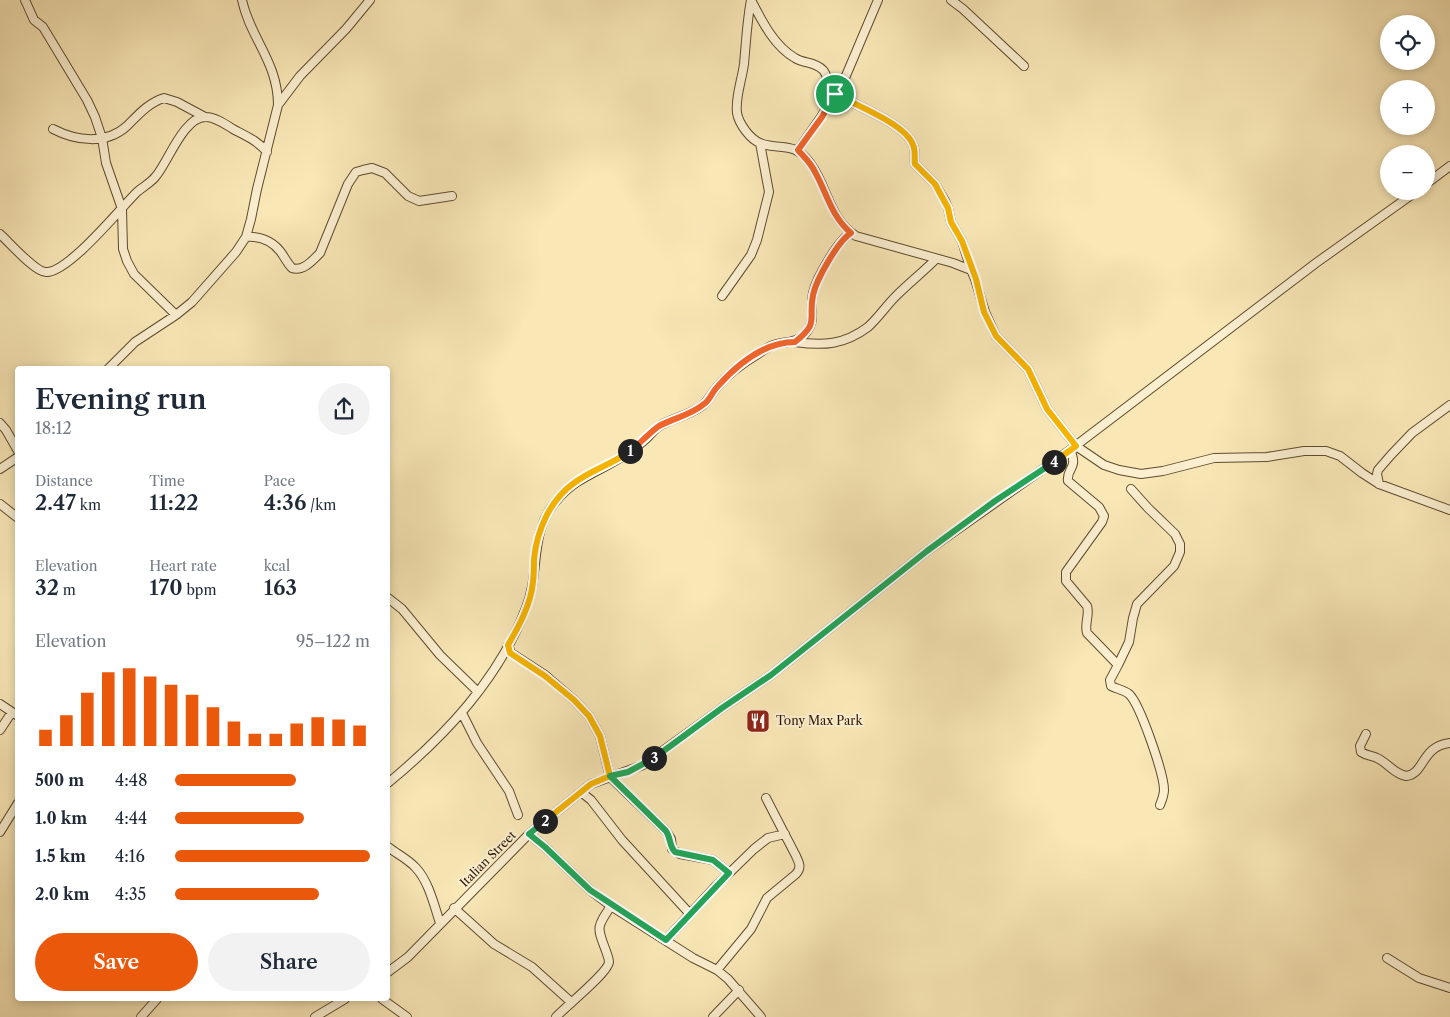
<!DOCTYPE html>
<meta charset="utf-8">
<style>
body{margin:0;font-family:"Libre Caslon Text",serif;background:#f2f2f3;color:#1f2937;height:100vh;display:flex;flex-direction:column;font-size:19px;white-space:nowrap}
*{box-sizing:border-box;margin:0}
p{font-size:16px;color:#747a83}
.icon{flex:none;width:28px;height:28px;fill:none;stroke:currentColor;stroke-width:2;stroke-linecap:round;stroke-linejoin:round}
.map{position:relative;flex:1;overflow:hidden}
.drawer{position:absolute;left:15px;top:366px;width:375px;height:635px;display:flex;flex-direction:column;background:#fff;border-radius:5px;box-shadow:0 2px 8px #0003}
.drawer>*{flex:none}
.controls{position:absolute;left:1380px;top:15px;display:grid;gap:10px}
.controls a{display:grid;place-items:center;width:55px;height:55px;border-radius:50%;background:#fff;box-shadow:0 2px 8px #0003;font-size:25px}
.pin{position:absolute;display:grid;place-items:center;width:42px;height:42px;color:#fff;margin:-21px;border:2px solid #fff;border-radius:50%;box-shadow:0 1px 5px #0007}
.km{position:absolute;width:25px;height:25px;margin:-12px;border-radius:50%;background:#222;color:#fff;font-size:14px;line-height:25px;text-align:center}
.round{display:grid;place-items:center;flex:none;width:52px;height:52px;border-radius:26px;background:#f2f2f3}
.overview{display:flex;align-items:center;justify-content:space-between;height:85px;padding:0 20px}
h1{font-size:28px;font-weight:600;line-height:38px}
.metrics{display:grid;grid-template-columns:repeat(3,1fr);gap:8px;height:85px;padding:5px 20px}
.metrics div{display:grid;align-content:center}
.metrics b{font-size:21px;font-weight:600}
.metrics small{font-size:14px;font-weight:400}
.metrics p{font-size:14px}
.chart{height:140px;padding:10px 20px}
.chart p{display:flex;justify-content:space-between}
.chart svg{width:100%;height:90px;margin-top:5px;stroke:#ea580c;stroke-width:6}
.action{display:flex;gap:10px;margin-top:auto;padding:10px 20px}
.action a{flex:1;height:58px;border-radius:30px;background:#ea580c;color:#fff;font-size:20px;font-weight:600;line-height:58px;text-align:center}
.action a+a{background:#f2f2f3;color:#1f2937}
ul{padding:0 20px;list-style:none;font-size:16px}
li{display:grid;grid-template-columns:80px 60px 1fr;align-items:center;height:38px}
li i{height:12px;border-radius:6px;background:#ea580c}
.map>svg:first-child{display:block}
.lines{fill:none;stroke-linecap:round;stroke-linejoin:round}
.minor-casing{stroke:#5e4b2e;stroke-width:10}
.minor{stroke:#fbefd0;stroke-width:8}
.split-1-casing{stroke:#fff;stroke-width:10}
.split-2-casing{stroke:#fff;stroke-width:10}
.split-3-casing{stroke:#fff;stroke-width:10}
.split-4-casing{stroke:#fff;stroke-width:10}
.split-5-casing{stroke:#fff;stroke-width:10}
.split-1{stroke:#f0652b;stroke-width:6}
.split-2{stroke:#f5b400;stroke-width:6}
.split-3{stroke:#22a559;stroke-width:6}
.split-4{stroke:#22a559;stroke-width:6}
.split-5{stroke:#f5b400;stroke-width:6}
.labels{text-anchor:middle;stroke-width:4;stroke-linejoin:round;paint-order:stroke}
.poi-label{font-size:12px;fill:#2b1701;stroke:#fbefd0;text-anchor:start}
.street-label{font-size:12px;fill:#2b1701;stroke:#fbefd0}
</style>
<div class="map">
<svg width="1450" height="1017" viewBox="0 0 1450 1017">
<rect width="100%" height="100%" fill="#f9e7b6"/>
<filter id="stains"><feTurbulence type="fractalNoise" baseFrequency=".004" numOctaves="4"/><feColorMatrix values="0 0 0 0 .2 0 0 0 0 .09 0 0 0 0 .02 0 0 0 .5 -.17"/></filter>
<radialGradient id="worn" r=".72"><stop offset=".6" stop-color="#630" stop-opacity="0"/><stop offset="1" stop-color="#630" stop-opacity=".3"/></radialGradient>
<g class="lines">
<g class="minor-casing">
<path id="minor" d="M25 0 34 20 43 27 87 100 95 117 102 138 106 163 122 209 123 249 127 261 134 274 176 315
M751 0C747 21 746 43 744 64 742 80 735 97 737 113 739 124 750 139 760 143 781 151 793 140 810 163 828 187 829 219 856 236L953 263 971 270 975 279 985 312 996 336 1028 369 1047 409 1076 446 1104 465 1119 470 1141 474 1163 471 1214 458 1267 457 1304 451H1326L1340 456 1362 473 1379 484 1450 510
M751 0C762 21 774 46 795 58 804 64 814 61 823 70 829 77 828 87 835 94 853 104 906 124 913 145 916 151 914 158 915 164L935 184 945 201 948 208 951 222 962 241 971 270
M951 0 963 9 1024 66
M841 98 845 78 878 0
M278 105 300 76 346 29 370 0
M53 129C76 141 106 145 127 126 138 115 148 103 164 98L177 102 205 117
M798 150 821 117 835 94
M1426 184 1450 166
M0 234C10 243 35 272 46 272 68 273 119 210 136 193 142 187 151 183 156 176 168 162 184 116 206 117 215 117 225 124 233 129 246 136 258 141 267 152
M246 237C258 236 271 240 280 251 284 256 287 263 292 268 303 272 313 260 320 253L348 184 356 172 363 170 372 168 385 173 408 196 419 201 452 196
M722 296 751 255 757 240 769 192 760 143
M795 342C823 346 844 345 868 327 878 318 886 306 896 296 909 283 923 272 936 259
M108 369 135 342 176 315 192 302 236 252 246 237 251 219 257 189 278 105C278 62 250 38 242 0
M0 423 6 430 18 451
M1070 450C1079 469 1066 468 1068 481L1099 507 1104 516 1102 522 1066 572V581L1087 606C1090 615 1084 624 1087 633L1118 665 1110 680 1111 686C1117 689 1124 690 1129 694 1140 704 1164 774 1164 790 1164 795 1162 800 1160 805
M0 469 18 457
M1379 484 1377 474 1378 470 1391 455 1412 433 1450 405
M0 504 18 518
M388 598 402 609 440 655 477 691
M508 645 511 653 545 675 574 700 589 716 600 736 610 777 666 831 671 839 672 849 680 854 713 860 729 873
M1118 665 1129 642 1133 618 1137 604 1174 566 1180 552V544L1175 534 1148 508 1131 489
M0 704 18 716
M462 713 477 743 509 791 518 815
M0 730 12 712
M1366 734 1360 746 1361 752C1367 756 1371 755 1377 758 1388 763 1394 774 1406 776 1425 774 1421 746 1450 743
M388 783C445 736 499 679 526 608 541 571 528 533 557 500 574 479 598 472 620 458 630 453 639 445 647 438 651 434 654 430 658 427 671 418 689 416 703 405 709 400 712 393 717 387 728 374 743 363 758 354 762 351 767 348 771 346 782 341 794 344 803 336 818 321 809 311 813 293 816 279 838 240 851 233
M581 792 591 800 622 840 690 914
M0 832 18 803
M529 834 545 847 590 890 611 906 693 958 717 970 728 979 761 1017
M388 847C397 854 408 859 416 868 429 882 434 905 440 923
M454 908 494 944 532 967 571 1002
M666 940 716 886 754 849 768 838 785 834
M1387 958 1419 978 1450 988
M717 970 751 929 767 898 796 874C802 867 799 863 796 856L766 798
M388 972 408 957 529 834 581 792 591 784 643 765 722 708 771 675 927 551 1070 450 1316 263 1417 191
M382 999 407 1017
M141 1017 157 999
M315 1017 345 999
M556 1017C565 1007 608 973 609 962 609 959 607 954 606 951 597 927 596 928 611 906
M713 1017 739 990"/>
</g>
<use href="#minor" class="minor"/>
</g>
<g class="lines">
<g class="split-1-casing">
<path id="split-1" d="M630 451C640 444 650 432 659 426 674 418 691 415 704 404 710 400 712 392 718 386 737 365 765 342 795 342 820 322 808 320 813 295 816 280 838 241 851 233 831 216 827 193 815 172 811 163 804 157 798 150L822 117 835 94"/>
</g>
<g class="split-2-casing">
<path id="split-2" d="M545 821 591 784 610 776 600 736 589 716 574 700 545 676 510 653 508 645C519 626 531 604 533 582 534 574 534 566 534 559 537 530 550 500 574 483 591 470 613 464 630 451"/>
</g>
<g class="split-3-casing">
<path id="split-3" d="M545 821 529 834 545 847 590 890 666 940 729 873 713 860 675 852C669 846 671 838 666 831L610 776 628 772 654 758"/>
</g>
<g class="split-4-casing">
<path id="split-4" d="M654 758 722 708 771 675 927 551 995 501 1054 462"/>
</g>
<g class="split-5-casing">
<path id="split-5" d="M835 94C853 104 906 124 913 145 916 151 914 158 915 164L935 184 948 208 951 222 962 241 976 279 984 312 996 336 1028 369 1047 409 1076 446 1054 462"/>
</g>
<use href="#split-1" class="split-1"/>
<use href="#split-2" class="split-2"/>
<use href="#split-3" class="split-3"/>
<use href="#split-4" class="split-4"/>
<use href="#split-5" class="split-5"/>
</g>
<defs>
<g id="restaurant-square" transform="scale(1.25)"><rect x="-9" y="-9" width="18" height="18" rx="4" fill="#8f2418" stroke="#fbefd0"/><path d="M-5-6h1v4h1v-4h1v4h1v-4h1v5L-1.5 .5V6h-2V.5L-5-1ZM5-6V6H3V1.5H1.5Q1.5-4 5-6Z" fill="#fff"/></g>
</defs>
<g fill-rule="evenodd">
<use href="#restaurant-square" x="758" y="721"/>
</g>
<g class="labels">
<g class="poi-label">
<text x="776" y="725">Tony Max Park</text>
</g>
<g class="street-label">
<text transform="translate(488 859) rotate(-45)" y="4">Italian Street</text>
</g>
</g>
<rect width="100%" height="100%" filter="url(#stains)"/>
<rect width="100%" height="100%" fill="url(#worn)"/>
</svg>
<div class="controls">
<a><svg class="icon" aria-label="locate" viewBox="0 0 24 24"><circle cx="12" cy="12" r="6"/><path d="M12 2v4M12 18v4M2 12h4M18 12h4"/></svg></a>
<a>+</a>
<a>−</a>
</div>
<div class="pin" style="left:835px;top:94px;background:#1e9e55"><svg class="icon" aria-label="arrive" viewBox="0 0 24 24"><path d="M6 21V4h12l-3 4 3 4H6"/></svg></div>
<b class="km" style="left:630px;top:451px">1</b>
<b class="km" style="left:545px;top:821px">2</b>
<b class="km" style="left:654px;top:758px">3</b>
<b class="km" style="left:1054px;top:462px">4</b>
<section class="drawer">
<div class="overview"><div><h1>Evening run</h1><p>18:12</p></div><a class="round"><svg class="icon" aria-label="share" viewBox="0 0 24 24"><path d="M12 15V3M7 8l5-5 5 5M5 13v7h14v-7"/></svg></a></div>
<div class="metrics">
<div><p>Distance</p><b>2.47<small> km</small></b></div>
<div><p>Time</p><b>11:22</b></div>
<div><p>Pace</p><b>4:36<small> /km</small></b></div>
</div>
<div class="metrics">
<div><p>Elevation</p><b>32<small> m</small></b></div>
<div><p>Heart rate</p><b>170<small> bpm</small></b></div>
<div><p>kcal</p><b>163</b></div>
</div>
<div class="chart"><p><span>Elevation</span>95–122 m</p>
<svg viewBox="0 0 160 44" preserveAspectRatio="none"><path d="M5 44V36M15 44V29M25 44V18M35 44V8M45 44V6M55 44V10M65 44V14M75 44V19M85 44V25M95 44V32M105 44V38M115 44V38M125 44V33M135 44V30M145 44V31M155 44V34"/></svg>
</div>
<ul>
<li><b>500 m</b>4:48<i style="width:62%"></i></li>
<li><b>1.0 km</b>4:44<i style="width:66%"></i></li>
<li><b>1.5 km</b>4:16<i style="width:100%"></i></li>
<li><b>2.0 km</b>4:35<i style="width:74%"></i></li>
</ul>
<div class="action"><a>Save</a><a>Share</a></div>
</section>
</div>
